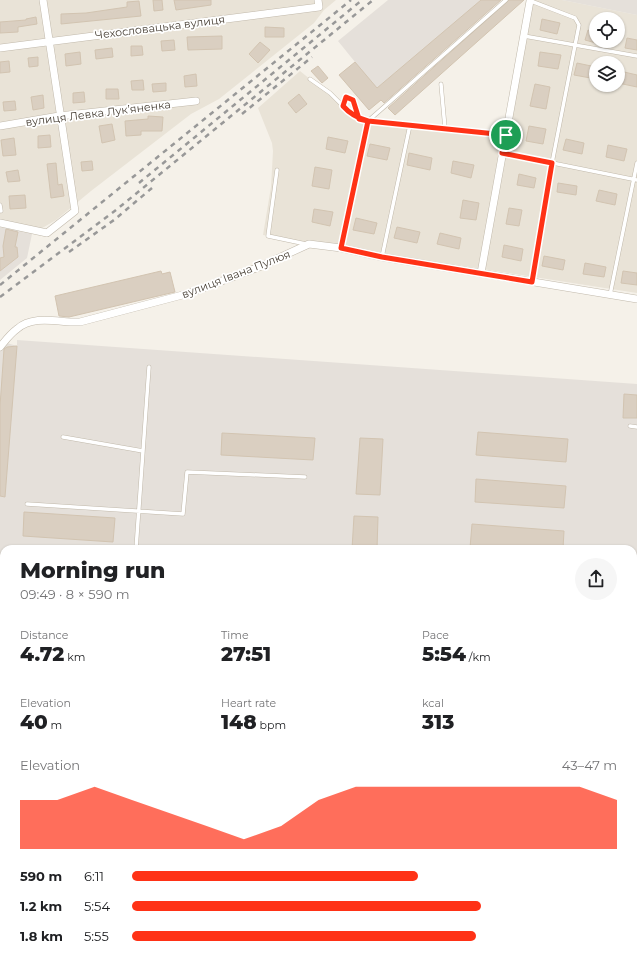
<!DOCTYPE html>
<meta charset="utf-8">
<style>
body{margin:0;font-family:Montserrat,sans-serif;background:#f6f6f6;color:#202124;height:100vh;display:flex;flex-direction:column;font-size:15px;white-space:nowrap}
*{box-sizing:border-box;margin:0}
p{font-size:13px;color:#757577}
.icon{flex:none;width:22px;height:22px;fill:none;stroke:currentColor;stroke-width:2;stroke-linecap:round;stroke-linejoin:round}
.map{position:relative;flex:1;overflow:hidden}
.drawer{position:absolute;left:0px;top:545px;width:637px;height:414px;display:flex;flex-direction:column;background:#fff;border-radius:12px 12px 0 0;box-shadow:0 1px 3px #0004}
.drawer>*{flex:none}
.fabs{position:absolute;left:589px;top:12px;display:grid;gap:8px}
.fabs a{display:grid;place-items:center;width:36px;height:36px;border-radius:50%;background:#fff;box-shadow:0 1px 3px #0004;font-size:20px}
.pin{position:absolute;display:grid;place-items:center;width:34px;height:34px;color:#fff;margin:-17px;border:2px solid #fff;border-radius:50%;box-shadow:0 1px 4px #0007}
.round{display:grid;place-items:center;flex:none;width:42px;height:42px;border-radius:21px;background:#f6f6f6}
.head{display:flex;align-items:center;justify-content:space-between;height:68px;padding:0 20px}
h1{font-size:22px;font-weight:800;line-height:30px}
.stats{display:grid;grid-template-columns:repeat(3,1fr);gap:6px;height:68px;padding:4px 20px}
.stats div{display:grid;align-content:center}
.stats b{font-size:20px;font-weight:800}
.stats small{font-size:11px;font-weight:400}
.stats p{font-size:11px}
.chart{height:112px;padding:8px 20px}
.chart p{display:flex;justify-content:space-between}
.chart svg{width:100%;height:72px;margin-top:4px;fill:#ff3216;opacity:.7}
ul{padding:0 20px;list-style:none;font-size:13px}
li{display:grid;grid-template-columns:64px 48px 1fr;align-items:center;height:30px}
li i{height:10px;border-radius:5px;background:#ff3216}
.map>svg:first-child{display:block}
.residential{fill:#e9e3d7;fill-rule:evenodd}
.industrial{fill:#e5e0da;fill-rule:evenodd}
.building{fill:#dacfc1;stroke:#d2c4b1}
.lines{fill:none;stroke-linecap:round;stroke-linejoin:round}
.lane-casing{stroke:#c1b9ab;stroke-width:4.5}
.street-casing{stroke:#c1b9ab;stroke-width:8}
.lane{stroke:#fff;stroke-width:3.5}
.street{stroke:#fff;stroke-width:7}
.rail{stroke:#989898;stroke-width:2.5;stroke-dasharray:5 5;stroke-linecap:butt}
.route-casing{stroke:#fff;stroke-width:8}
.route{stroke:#ff3216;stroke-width:5}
.labels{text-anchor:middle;stroke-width:3.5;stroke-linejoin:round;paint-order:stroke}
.street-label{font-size:11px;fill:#494137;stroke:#fff}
</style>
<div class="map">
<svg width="637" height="959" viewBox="0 0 637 959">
<rect width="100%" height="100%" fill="#f5f1e9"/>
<path class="residential" d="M0 0H336L324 10 314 23 219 99 191 114 91 191 56 220 32 234 0 227Z
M530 0H562L637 15V293L263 235 271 187 273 151 272 143 258 108 300 71 359 119 506 135ZM596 19H618V41H596ZM596 63H618V85H596Z"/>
<path class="industrial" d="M388 0H500L369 110 339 75 355 62 338 41Z
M562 0H637V15Z
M0 227 32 234 27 258 0 280Z
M17 340 637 384V959H0V341L17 346ZM4 549H633V955H4Z"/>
<path class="building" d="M153 0H162L163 10 154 11Z
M174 0H211V5L176 10Z
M481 0H501L384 103 381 100 369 110 339 75 355 62 377 88Z
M509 0H524L395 115 388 108Z
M139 1 141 16 61 24V14L86 13 127 7V2Z
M36 17 37 24 18 27V32L0 33V22L26 20V19Z
M542 19 560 23 557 34 540 30Z
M265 27 284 28V37H265Z
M588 30 596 33V43L585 40Z
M222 36V49L188 50 187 37Z
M627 38 637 40V50L625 48Z
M174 40 175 50 162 51 161 41Z
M260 42 270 50 258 63 249 54Z
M131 46H142L143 55 131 56Z
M112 48 113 57 96 59 95 50Z
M80 52 81 64 66 66 65 54Z
M540 52 561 55 558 69 538 66Z
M38 57V66L29 67 28 58Z
M9 61 10 72 0 73V62Z
M577 63 596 67V79L574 75Z
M318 66 328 78 322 83 311 71Z
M620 71 637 75V87L618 83Z
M196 74 197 86 185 87 184 76Z
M143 80 144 90H132L131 81Z
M166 83V91L153 92 152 84Z
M535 84 550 87 546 109 530 106Z
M106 89H118L119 99H106Z
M84 92 85 102 73 103V93Z
M299 94 307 104 296 113 288 103Z
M43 95 44 108 33 110 31 97Z
M15 101 16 110 4 111 3 102Z
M148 116 163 117 162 131H141V135L126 136 125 121 148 119Z
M112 124 115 140 102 143 99 126Z
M529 126 546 129 543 144 526 141Z
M50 135 51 147 38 148V136Z
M328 137 348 141 345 153 326 149Z
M14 138 16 155 3 156 1 140Z
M566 139 584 143 582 154 563 150Z
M370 144 390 148 387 160 367 156Z
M608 145 627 149 624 161 606 157Z
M409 153 432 158 430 170 407 165Z
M92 161 93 170 82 171 81 162Z
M453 161 474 165 471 178 451 173Z
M56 163 58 185 62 184 64 196 51 198 47 164Z
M315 167 332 170 329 189 312 186Z
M18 170 20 181 8 182 6 172Z
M519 174 536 178 534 188 517 185Z
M558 183 577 186 576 195 557 192Z
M599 190 617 194 615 205 596 201Z
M25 195 26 208 10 209 9 196Z
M463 200 479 203 476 220 460 218Z
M509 208 522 210 519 226 506 224Z
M314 209 333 212 330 226 312 222Z
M356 218 377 223 374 234 353 230Z
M397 227 420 232 417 243 394 238Z
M6 229 18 232 15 247H17L18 257 0 271V258L4 257 3 246Z
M440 233 461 238 459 249 437 244Z
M504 245 523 249 521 261 502 257Z
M544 256 565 260 563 270 542 266Z
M585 263 606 267 604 277 583 274Z
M161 271 162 274 170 272 175 292 69 317 59 316 55 296Z
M623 271 637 273V285L621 283Z
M17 346 5 497 0 496V406L4 349 7 347Z
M624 394 637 395V418H623Z
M478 432 568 439 566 462 476 455Z
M222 433 315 438 313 460 221 455Z
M360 438 383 439 380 495 356 494Z
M476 479 566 486 564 508 475 502Z
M24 512 115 518 113 542 23 536Z
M354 516 378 517 377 549H352Z
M472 524 564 531 563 549 470 548Z"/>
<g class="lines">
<g class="lane-casing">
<path id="lane" d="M531 1 575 18 579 25 552 163 532 282
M524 36 637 56
M310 79 330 93 343 106
M441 84 445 128
M359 119 353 100 346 97 343 106C350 114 357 118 368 121L506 135
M503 153 637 180
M277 170 268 236 306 244
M0 205 1 211
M341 248 368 121 506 0
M382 257 410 125
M610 295 637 163
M630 426 637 427
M63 437 143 451
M27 504 183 514 187 472 305 477
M136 549 149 367
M633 660 637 661
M633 705H637
M633 831 637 832
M633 880 637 881
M0 936 4 930
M633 952H635
M0 955 34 959
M493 959 494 955"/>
</g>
<g class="street-casing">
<path id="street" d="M0 48 319 7 318 0
M0 126 59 116 196 101
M0 223 47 233 75 211 43 0
M481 273 530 1
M0 347C5 341 10 334 17 329 34 314 60 323 80 322L190 293 259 267 309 244 341 248 382 257 637 299"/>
</g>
<use href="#lane" class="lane"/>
<use href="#street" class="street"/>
<path class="rail" d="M242 114 312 57
M139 183 362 0
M69 252 114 220 152 188
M0 285 351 0
M0 297 116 210 373 0"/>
</g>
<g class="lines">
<g class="route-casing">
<path id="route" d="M506 135 368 121 359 119 353 100 346 97 343 106C350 114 357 118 368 121L341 248 382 257 532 282 552 163 502 153 506 135"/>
</g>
<use href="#route" class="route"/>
</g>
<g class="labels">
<g class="street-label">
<text transform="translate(160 27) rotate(-7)" y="4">Чехословацька вулиця</text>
<text transform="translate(98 113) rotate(-7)" y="4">вулиця Левка Лукʼяненка</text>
<text transform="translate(236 274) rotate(-21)" y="4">вулиця Івана Пулюя</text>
</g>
</g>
</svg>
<div class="fabs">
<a><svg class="icon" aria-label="locate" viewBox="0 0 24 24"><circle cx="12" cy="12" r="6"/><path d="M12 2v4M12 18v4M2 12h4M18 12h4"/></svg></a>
<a><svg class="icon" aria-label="layers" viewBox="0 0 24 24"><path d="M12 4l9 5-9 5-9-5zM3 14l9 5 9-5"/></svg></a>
</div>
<div class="pin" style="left:506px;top:135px;background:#1e9e55"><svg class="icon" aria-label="arrive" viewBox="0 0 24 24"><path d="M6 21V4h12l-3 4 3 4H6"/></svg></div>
<section class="drawer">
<div class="head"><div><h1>Morning run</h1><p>09:49 · 8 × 590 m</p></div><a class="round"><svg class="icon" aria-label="share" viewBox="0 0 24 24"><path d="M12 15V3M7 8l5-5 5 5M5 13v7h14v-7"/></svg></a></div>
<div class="stats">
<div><p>Distance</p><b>4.72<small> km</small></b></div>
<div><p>Time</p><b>27:51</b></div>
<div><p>Pace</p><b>5:54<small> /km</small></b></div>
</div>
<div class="stats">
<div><p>Elevation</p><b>40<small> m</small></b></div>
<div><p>Heart rate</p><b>148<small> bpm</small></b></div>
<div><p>kcal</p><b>313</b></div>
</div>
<div class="chart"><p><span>Elevation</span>43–47 m</p>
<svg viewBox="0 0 160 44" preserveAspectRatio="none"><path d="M0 44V14L10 14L20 6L30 14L40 22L50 30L60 38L70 30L80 14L90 6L100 6L110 6L120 6L130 6L140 6L150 6L160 14V44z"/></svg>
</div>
<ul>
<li><b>590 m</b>6:11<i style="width:59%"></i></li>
<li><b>1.2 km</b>5:54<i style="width:72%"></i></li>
<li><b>1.8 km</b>5:55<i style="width:71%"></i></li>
</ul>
</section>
</div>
